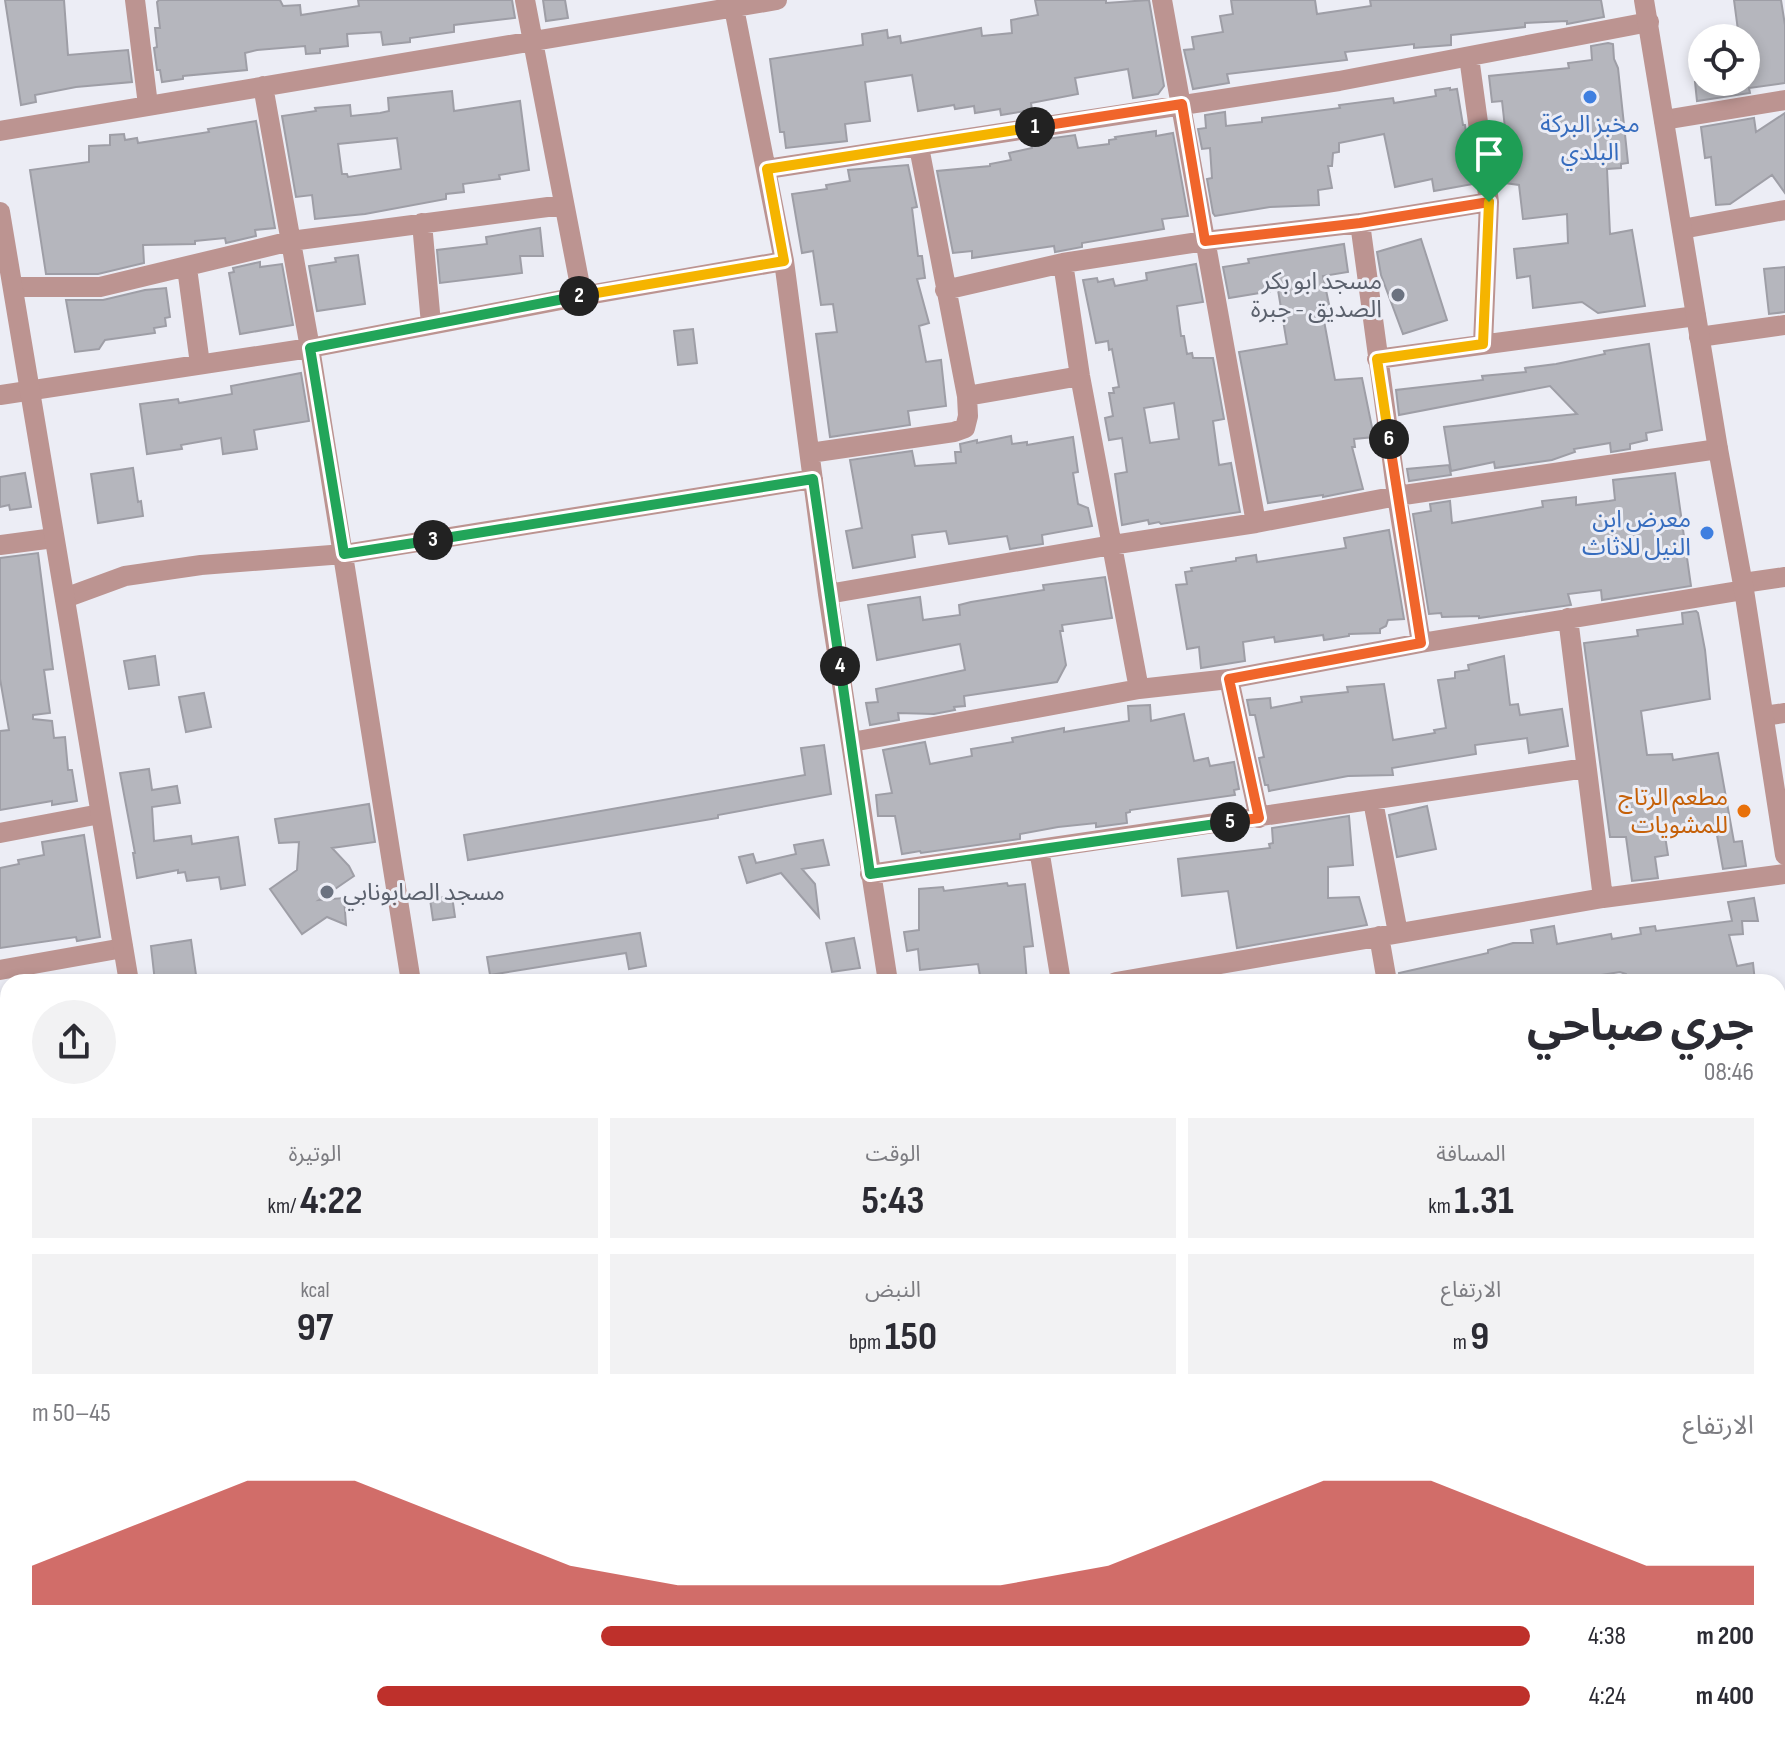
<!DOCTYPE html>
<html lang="ar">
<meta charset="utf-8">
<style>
body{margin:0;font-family:"Sofia Sans Condensed","Noto Sans Arabic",sans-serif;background:#f2f2f3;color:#2b2b33;direction:rtl;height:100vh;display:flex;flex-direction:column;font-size:30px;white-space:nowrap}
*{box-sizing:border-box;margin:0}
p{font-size:26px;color:#7c7c81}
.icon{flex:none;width:44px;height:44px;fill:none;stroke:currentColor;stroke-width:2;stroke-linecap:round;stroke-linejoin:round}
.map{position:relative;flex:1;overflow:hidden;direction:ltr}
.panel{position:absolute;left:0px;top:974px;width:1786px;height:770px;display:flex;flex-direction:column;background:#fff;border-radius:24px 24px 0 0;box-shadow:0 4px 12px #0003;direction:rtl}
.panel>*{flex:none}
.buttons{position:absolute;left:1688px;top:24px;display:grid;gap:16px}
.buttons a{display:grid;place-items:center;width:72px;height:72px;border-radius:50%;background:#fff;box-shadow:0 4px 12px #0003;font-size:40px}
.pin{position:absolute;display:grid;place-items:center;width:68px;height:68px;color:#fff;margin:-82px -34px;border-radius:50% 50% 50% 0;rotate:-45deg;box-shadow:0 0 8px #0007}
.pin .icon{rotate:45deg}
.km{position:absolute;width:40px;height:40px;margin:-20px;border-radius:50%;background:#222;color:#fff;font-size:22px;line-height:40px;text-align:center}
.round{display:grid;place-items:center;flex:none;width:84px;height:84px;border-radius:42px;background:#f2f2f3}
.overview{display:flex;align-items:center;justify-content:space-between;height:136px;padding:0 32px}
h1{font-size:44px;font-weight:700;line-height:60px}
.figures{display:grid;grid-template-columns:repeat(3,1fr);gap:12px;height:136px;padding:8px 32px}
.figures div{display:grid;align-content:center;border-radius:0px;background:#f2f2f3;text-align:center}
.figures b{font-size:40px;font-weight:700}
.figures small{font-size:22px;font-weight:400}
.figures p{font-size:22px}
.chart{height:224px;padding:16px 32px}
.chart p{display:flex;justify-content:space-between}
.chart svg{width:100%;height:144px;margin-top:8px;fill:#be302b;opacity:.7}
ul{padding:0 32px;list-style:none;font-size:26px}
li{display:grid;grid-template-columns:128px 96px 1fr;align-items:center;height:60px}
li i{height:20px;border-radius:10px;background:#be302b}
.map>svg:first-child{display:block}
.building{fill:#b5b6bd;stroke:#9e9ea6;stroke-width:2;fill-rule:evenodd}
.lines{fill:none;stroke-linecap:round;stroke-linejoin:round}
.minor{stroke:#bc9491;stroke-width:20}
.tertiary{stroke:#bc9491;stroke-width:20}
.split-1-casing{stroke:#fff;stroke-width:16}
.split-2-casing{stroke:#fff;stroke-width:16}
.split-3-casing{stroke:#fff;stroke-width:16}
.split-4-casing{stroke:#fff;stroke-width:16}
.split-5-casing{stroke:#fff;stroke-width:16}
.split-6-casing{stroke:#fff;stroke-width:16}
.split-7-casing{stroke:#fff;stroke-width:16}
.split-1{stroke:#f0652b;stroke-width:10}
.split-2{stroke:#f5b400;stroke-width:10}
.split-3{stroke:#22a559;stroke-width:10}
.split-4{stroke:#22a559;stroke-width:10}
.split-5{stroke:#22a559;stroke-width:10}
.split-6{stroke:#f0652b;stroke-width:10}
.split-7{stroke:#f5b400;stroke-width:10}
.shop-dot{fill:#3f7fe0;stroke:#ecedf5;stroke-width:3}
.worship-dot{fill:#6b7280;stroke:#ecedf5;stroke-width:3}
.food-dot{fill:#e8710a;stroke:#ecedf5;stroke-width:3}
.labels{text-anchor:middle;stroke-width:6;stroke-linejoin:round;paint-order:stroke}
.shop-label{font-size:24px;fill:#366cbe;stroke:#ecedf5}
.worship-label{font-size:24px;fill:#5b616d;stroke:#ecedf5;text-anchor:end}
.food-label{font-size:24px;fill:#c56008;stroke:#ecedf5;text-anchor:end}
</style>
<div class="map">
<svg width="1785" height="1743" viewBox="0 0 1785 1743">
<rect width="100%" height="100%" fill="#ecedf5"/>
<path class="building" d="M5 0H64L68 55 128 50 132 82 76 87 35 95 36 102 21 105Z
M159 0H280L283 6 300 5 301 15 359 6 358 0H512L515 18 454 25V32L410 38V42L383 45 381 32 347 34 348 46 320 49V53L306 54 305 46 257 50 245 53 247 70 183 76V79L162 82 160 70H157L154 48 157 47 155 28H160L157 2Z
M543 0H565L568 18 546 21Z
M1035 0H1106V3L1149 0 1164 86 1158 94 1133 98 1128 69 1075 78 1078 94 1031 103 1032 110 1001 115 1000 109 975 113 974 106 955 109 954 105 918 111 912 75 865 82 870 121 845 124 847 141 786 148 784 132H780L770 59 863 45 862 34 887 30 888 38 900 36 901 43 981 28 982 36 1012 33 1011 20 1038 15Z
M1231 0H1315L1317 14 1371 6 1370 0H1601L1604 17 1567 24V21L1525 23V27L1451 35V45L1414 48V44L1345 52 1347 60 1227 74 1229 83 1193 89 1184 50 1194 49 1192 37 1223 32 1220 16 1233 14Z
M1734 0H1781L1785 25V83L1749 88 1750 93 1697 101 1695 82H1746V38H1739Z
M1608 43 1613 44 1614 59 1618 68 1628 163 1621 164V168L1607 169 1610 234 1632 230 1645 306 1598 313 1582 302 1533 308 1530 276 1517 278 1514 249 1568 243 1567 214 1523 219 1519 185 1505 183 1503 165 1509 164 1502 101 1492 102 1489 76 1569 68 1568 63 1592 60 1591 46Z
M1450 88V90L1457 89 1463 125H1465L1473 184 1434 191 1432 179 1395 187 1384 134 1339 143V152L1333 153 1332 166H1328L1332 188 1318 190 1319 205 1270 207 1215 216 1213 213 1207 179 1212 178 1210 148 1202 149 1198 129 1206 128 1205 115 1225 112 1226 126 1262 122V118L1340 108 1339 105 1393 98 1394 103 1436 96 1435 90Z
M452 91 454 111 520 101 529 170 499 175 500 179 463 184 464 192 446 194V199L365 214 315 219 312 195 296 197 282 116 316 111 315 108 350 105 351 116 380 113 389 111 388 98ZM397 138 401 169 348 177 347 174H342L338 144Z
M1785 113V193L1772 175 1730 204 1716 205 1711 157 1705 158 1701 127 1754 118 1756 132Z
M256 121 275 228 255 230 256 236 226 243 225 238 195 241V244L143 245 144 263 98 274H46L30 170 89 162V146L110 145V135L124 134 125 140 137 138 138 143 209 132 208 129Z
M1156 131V136L1173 133 1188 216 1162 219 1164 229 1082 243V247L1055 252 1054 246 972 258V251L953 253 937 171 990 166V164L1011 160 1009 153 1032 148 1031 141 1075 135 1078 148 1109 144V140L1116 139 1115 137Z
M908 165 917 207 912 208 918 256H922L925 278 917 279 929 323 919 326 926 362 941 360 946 406 908 411 910 425 830 437 816 334 837 332 833 304 821 305 813 251 802 253 792 194 827 189 826 185 850 181 848 170Z
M540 228 543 256H520L522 273 440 283 437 250 487 244 486 237Z
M1421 239 1447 320 1403 334 1381 275 1377 252Z
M1344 244 1348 272 1323 276 1330 309 1322 310 1335 380 1362 378 1374 437 1354 439 1355 447H1352L1363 489 1323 497V495L1268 503 1239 352 1287 344 1278 290 1229 298 1223 267 1249 263 1248 259Z
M358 255 365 304 317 311 309 266 336 262 335 258Z
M260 262V267L282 264 293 325 240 334 229 273 234 272 233 268Z
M1196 264 1203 302 1177 306 1181 336H1184L1187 354 1192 353 1193 358H1213L1224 419 1213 421 1219 465 1231 463 1240 512 1161 524 1159 522 1149 524 1148 520 1122 525 1115 474 1127 472 1122 438 1109 440 1105 418 1113 416 1109 393H1114L1113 388 1119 387 1112 349 1109 350 1108 341 1096 343 1083 280 1097 278 1098 282 1113 279 1115 286 1147 280 1146 273ZM1174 403 1179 439 1150 443 1144 408Z
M1785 267V312L1769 314 1764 269Z
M166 288 170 317 165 318 166 326 154 328 155 333 105 340 99 349 75 352 66 300H103L145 290Z
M693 329 697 363 678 365 674 331Z
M1649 344 1662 430 1646 433 1647 440 1630 444V449L1611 452 1610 443 1574 449 1575 452 1552 460 1495 468 1494 462 1451 471 1444 427 1577 414 1550 386 1399 415 1396 390 1483 380 1482 376 1526 372 1525 368 1556 364 1605 354 1604 351Z
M301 373 309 421 254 430 257 449 223 454 221 438 181 445 182 449 147 454 140 404 178 399 179 403 232 394 231 386Z
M1011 436 1012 444 1027 442V445L1073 437 1078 472 1073 473 1078 504 1088 508 1092 526 1042 535 1043 544 1010 549 1007 536 949 544 946 531 912 535 915 557 853 568 846 531 862 528 850 460 912 451 915 466 956 463 955 452H961L960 444 977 440V443Z
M1449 465 1451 475 1409 481 1407 469Z
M133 468 138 502 141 501 143 516 98 523 91 474Z
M25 473 31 507 10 510 9 505 0 507V477Z
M1675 473 1691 586 1602 600 1601 590 1568 594 1571 605 1479 618V616L1442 617 1441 613 1429 614 1413 514 1431 511 1430 504 1450 501 1452 523 1543 507 1542 501 1576 497V505L1609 501 1615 500 1613 480Z
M1389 530 1404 619 1388 620 1386 626 1380 629V633L1349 634V636L1324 640 1323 635 1275 642 1274 637 1243 642 1245 661 1201 668 1199 647 1187 649 1176 585 1187 584 1185 572 1192 571 1191 568 1236 561V558L1256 555 1257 562 1346 548 1344 538Z
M38 553 53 669 44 670 50 713 33 715V719L52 721 54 738 65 737 68 770H72L77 801 52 805V801L0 810V731L9 730 0 679V558Z
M1105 577 1112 618 1062 625 1063 631H1060L1066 665 1057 682 964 696 965 706 954 707 955 710 934 714 898 713 899 720 870 725 866 703 878 702 876 689 965 670 960 644 877 660 868 605 920 597 923 620 960 615 959 605 971 602 1044 590 1043 585Z
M1696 611 1698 613 1705 650 1710 699 1641 711 1647 755 1672 754 1673 760 1718 753 1734 842 1742 841 1746 866 1723 869 1715 824 1669 830 1670 836H1665L1668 855 1655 857 1658 878 1632 881 1626 837H1610L1584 643 1638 636 1637 630 1683 624 1682 613Z
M155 656 159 685 129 689 124 661Z
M1504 656 1510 705 1518 704 1520 715 1562 709 1568 746 1529 753 1527 738 1475 745 1476 754 1392 768 1393 775 1348 776 1269 791 1268 785H1265L1259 758 1264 757 1255 715H1250L1247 700 1270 698 1271 708 1302 702 1301 697 1348 692 1347 687 1384 684 1393 740 1435 733 1434 730 1446 728 1438 680 1455 678V672L1469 670 1468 665Z
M204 693 211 727 186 732 179 697Z
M1150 705 1151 721 1184 714 1194 761 1208 758 1210 766 1234 762 1239 789 1234 790 1235 795 1130 810V812L1126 813 1127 823 1096 827V823L1058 827 1020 834V839L921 853 920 851 902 854 895 816H878L876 795 892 793 883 750 925 742 930 764 972 756 971 749 1013 742 1012 738 1064 728V732L1129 721 1128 706Z
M824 745 831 794 718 815V818L468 860 464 835 805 775 801 748Z
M149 769 152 790 177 786 180 803 152 807 154 841 191 836 192 844 238 837 245 885 221 889 219 877 187 881 185 872 178 873V870L137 878 133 853H135L120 773Z
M369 804 375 842 332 848 349 866 354 876 319 900 344 898 346 925 327 917 302 934 270 889 297 870 299 842 279 843 275 819Z
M1427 806 1436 849 1397 857 1389 815Z
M1349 816 1353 865 1328 867V898L1359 897 1367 925 1237 948 1228 891 1182 896 1178 859 1270 848 1269 844 1273 843 1272 828Z
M84 835 100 937 77 941 76 937 0 948V868L19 864 18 860 44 855 42 842Z
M823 840 829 865 802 869 815 884 819 917 781 873 747 883 739 857 753 854 756 863 796 854 794 845Z
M1007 883 1008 886 1025 884 1033 946 1024 947 1027 982H981L978 964 920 970 918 949 907 951 904 932 919 930V889L943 887 944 891Z
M452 896 455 917 433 920 430 899Z
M1754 898 1758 921H1742L1743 934 1729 935 1737 966 1753 963 1755 982H1628L1626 974 1620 972 1576 979V976L1544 982H1537L1536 979 1400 982 1399 973 1488 953V950L1513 943H1533L1531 930 1554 926 1557 944 1611 934 1612 939 1641 934 1640 928 1655 926 1656 931 1732 921 1728 902Z
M640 933 646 966 629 969 626 953 490 975 487 957Z
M854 938 860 968 832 972 826 943Z
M191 940 196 975 176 978V982H155L151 946Z"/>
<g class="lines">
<path class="minor" d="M135 0 148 105
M525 0 582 296
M1162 0 1256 523
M734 8 784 261 828 594 888 982
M1469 57 1489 202 1483 344
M263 86 310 348 411 982
M1664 120 1785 100
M0 131 777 0
M767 169 1339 81 1649 22
M422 223 431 324
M1360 223 1397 496 1421 643
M1682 229 1785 210
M1063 263 1080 376 1139 689
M187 268 200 364
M14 287H100L291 241 563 205
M945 290 1063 263 1205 241 1360 223 1489 202
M1699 337 1785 325
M1377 359 1696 316
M0 395 310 348 582 296 784 261
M967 396 1080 376
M810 453 954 432 965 428 968 416 967 396 919 147
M0 545 54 538
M1743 583 1785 577
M828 594 1112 545 1256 523 1397 496 1718 449
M65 598 125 576 201 565 344 554 813 479
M1568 618 1603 898
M1229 679 1259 818
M1764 716 1785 713
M852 742 1139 689 1229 679 1421 643 1744 590
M1373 801 1398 933
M0 833 100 814
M1039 849 1061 982
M870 874 1586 768
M1379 936 1387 982
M0 970 123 948
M1116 982 1603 898 1785 874
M1778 1017 1785 1016
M1778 1173 1785 1172
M0 1295 8 1294
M1778 1316 1785 1314
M0 1405 8 1450
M1778 1605 1785 1604
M530 1736 531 1743
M679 1736 681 1743
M1010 1736 1011 1743
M1449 1736 1451 1743
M28 1743 68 1736
M911 1743 952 1736"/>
<path class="tertiary" d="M1644 0 1718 449 1744 590 1785 855
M0 212 129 982
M0 1133 8 1132"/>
</g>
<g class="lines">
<g class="split-1-casing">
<path id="split-1" d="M1035 127 1182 104 1205 241 1360 223 1489 202"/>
</g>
<g class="split-2-casing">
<path id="split-2" d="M579 296 784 261 767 169 1035 127"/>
</g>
<g class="split-3-casing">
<path id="split-3" d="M433 540 344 554 310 348 579 296"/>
</g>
<g class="split-4-casing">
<path id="split-4" d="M433 540 813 479 840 666"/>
</g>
<g class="split-5-casing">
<path id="split-5" d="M840 666 870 874 1230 822"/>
</g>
<g class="split-6-casing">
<path id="split-6" d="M1230 822 1259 818 1229 679 1421 643 1389 439"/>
</g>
<g class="split-7-casing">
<path id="split-7" d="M1389 439 1377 359 1483 344 1489 202"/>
</g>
<use href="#split-1" class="split-1"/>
<use href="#split-2" class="split-2"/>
<use href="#split-3" class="split-3"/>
<use href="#split-4" class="split-4"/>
<use href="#split-5" class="split-5"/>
<use href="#split-6" class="split-6"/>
<use href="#split-7" class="split-7"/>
</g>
<g class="shop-dot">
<circle cx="1590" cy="97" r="8"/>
<circle cx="1707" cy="533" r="8"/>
</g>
<g class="worship-dot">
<circle cx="1398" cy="295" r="8"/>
<circle cx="327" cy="892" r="8"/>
</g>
<circle class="food-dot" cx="1744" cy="811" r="8"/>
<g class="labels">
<g class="shop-label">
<text x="1590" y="132">مخبز البركة<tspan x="1590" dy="28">البلدي</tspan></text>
<text x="1691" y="527" text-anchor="end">معرض ابن<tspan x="1691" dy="28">النيل للاثاث</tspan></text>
</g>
<g class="worship-label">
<text x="1382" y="289">مسجد ابو بكر<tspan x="1382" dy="28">الصديق - جبرة</tspan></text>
<text x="343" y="900" text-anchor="start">مسجد الصابونابي</text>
</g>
<g class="food-label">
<text x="1728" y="805">مطعم الرتاج<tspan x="1728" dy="28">للمشويات</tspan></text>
</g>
</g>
</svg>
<div class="buttons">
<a><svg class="icon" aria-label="locate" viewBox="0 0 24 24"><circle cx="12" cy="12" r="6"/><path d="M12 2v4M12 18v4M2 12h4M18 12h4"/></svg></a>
</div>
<div class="pin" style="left:1489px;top:202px;background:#1e9e55"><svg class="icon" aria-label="arrive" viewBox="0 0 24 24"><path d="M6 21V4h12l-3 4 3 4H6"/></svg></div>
<b class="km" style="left:1035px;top:127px">1</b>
<b class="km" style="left:579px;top:296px">2</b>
<b class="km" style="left:433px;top:540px">3</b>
<b class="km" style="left:840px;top:666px">4</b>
<b class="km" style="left:1230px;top:822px">5</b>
<b class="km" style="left:1389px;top:439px">6</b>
<section class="panel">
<div class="overview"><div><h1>جري صباحي</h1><p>08:46</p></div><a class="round"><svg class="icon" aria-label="share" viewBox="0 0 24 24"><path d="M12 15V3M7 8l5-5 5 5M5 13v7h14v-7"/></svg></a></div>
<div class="figures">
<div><p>المسافة</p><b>1.31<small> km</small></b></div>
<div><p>الوقت</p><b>5:43</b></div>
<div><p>الوتيرة</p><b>4:22<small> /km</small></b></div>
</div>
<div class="figures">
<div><p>الارتفاع</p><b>9<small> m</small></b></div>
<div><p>النبض</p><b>150<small> bpm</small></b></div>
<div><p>kcal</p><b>97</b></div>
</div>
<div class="chart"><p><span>الارتفاع</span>45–50 m</p>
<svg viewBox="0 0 160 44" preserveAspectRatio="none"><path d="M0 44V32L10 19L20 6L30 6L40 19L50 32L60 38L70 38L80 38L90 38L100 32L110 19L120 6L130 6L140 19L150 32L160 32V44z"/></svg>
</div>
<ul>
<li><b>200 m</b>4:38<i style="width:62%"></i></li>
<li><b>400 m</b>4:24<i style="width:77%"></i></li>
</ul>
</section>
</div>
